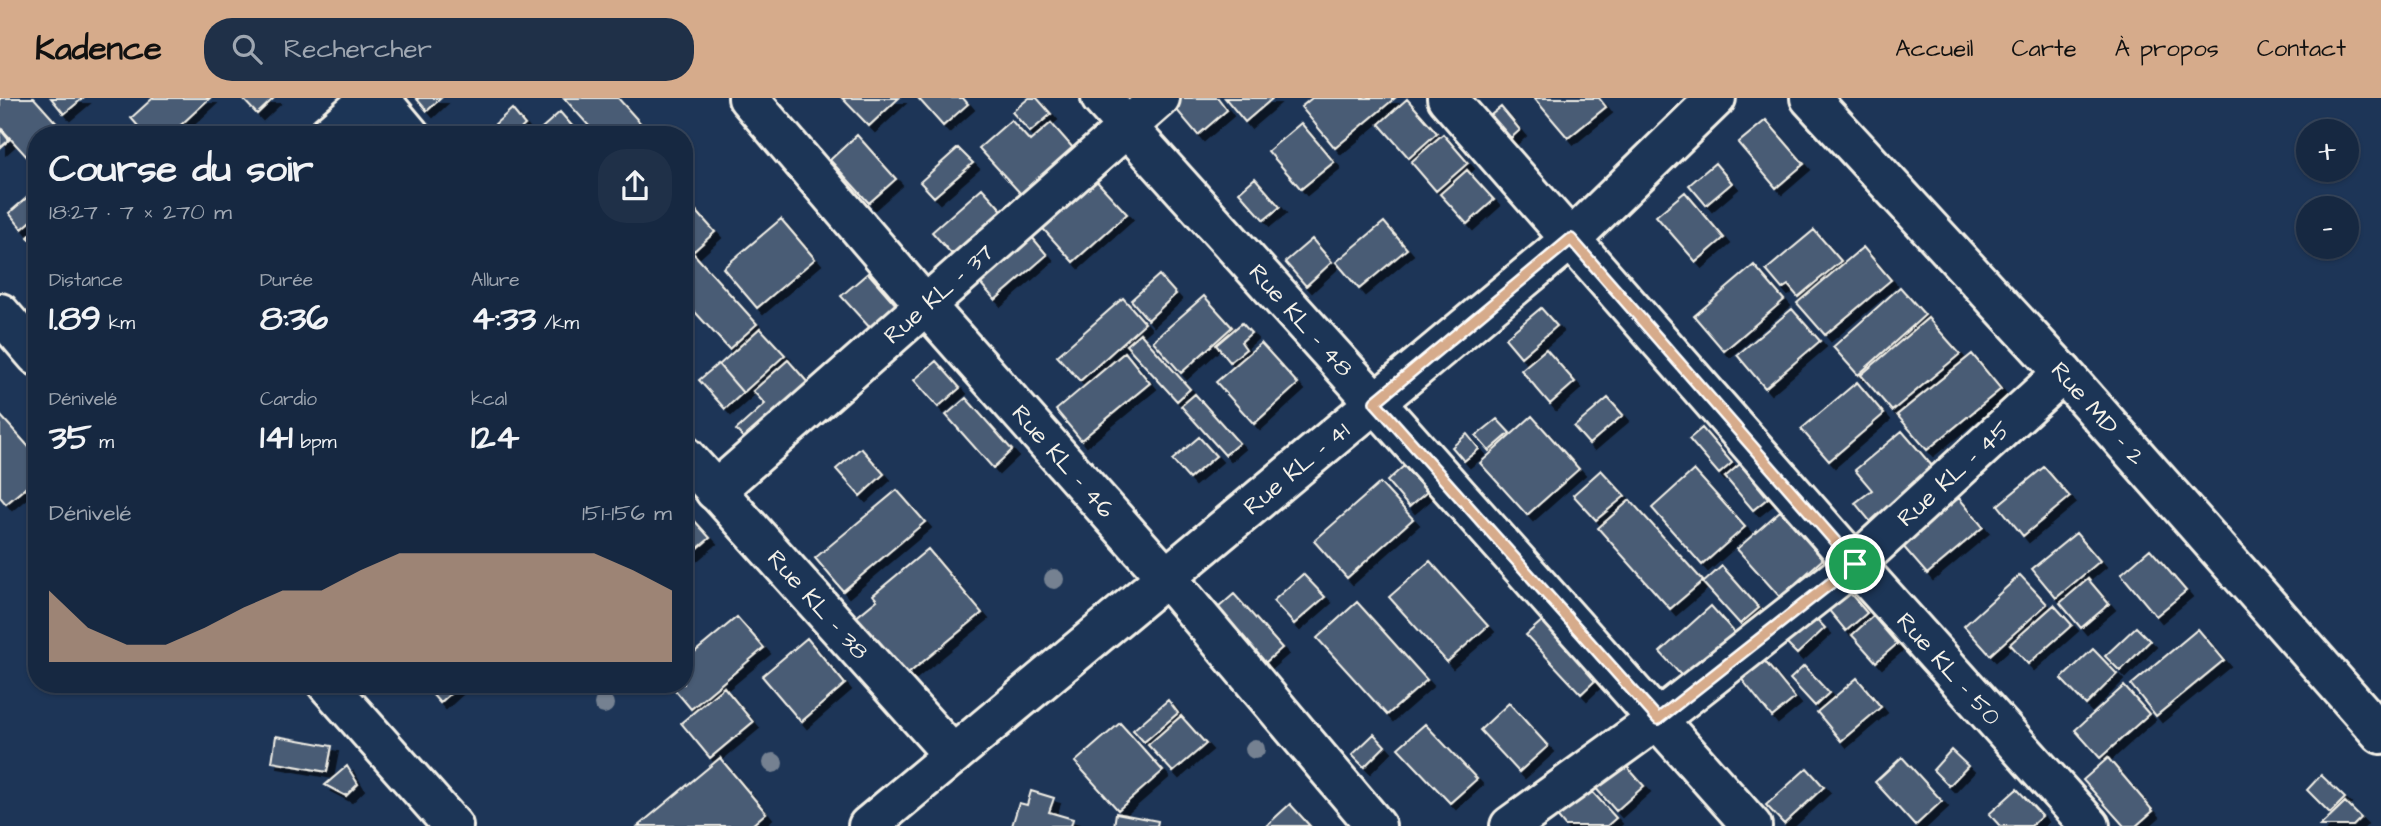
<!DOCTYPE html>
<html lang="fr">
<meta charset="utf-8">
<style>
body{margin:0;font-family:"Architects Daughter",sans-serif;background:#1f3048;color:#f1f3f6;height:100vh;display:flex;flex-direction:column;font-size:26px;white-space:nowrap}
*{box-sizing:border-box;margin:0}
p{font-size:23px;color:#9ea6b1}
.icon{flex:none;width:38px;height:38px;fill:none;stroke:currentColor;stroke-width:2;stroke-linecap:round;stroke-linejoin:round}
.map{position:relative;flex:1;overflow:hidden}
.panel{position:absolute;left:28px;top:28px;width:665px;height:567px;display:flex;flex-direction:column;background:#162841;border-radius:28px;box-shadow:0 2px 5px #0004,0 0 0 2px #35445a}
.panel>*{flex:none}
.fabs{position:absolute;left:2296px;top:21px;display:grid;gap:14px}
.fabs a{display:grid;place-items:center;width:63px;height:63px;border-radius:50%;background:#162841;box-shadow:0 2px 5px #0004,0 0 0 2px #35445a;font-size:35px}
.pin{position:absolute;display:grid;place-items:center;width:60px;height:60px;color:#fff;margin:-30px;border:4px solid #fff;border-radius:50%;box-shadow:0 2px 7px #0007}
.round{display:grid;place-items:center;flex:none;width:74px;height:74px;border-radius:28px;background:#1f3048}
.summary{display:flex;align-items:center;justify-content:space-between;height:119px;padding:0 21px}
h1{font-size:38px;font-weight:800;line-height:52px}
.figures{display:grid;grid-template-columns:repeat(3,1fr);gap:10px;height:119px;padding:7px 21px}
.figures div{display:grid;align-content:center}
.figures b{font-size:35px;font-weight:800}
.figures small{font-size:19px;font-weight:400}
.figures p{font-size:19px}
.chart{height:196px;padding:14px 21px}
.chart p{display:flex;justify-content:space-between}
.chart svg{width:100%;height:126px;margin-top:7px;fill:#d6ab8b;opacity:.7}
header{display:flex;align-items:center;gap:42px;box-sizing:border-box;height:98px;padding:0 35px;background:#d6ab8b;color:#111}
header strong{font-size:33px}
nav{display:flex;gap:38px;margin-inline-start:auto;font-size:24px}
.search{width:490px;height:63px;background:#1f3048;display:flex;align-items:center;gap:18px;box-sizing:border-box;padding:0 24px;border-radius:28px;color:#9ea6b1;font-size:26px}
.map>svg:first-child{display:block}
.building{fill:#485b74;stroke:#f4f1e8;stroke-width:2;filter:url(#shadow)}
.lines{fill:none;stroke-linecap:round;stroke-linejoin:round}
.street-casing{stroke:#f4f1e8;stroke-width:44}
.secondary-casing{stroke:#f4f1e8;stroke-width:44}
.street{stroke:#1d3557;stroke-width:38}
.secondary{stroke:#1d3557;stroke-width:38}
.tree{fill:#748191}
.route-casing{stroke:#fff;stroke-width:14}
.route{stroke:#d6ab8b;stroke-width:9}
.labels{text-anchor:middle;stroke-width:6;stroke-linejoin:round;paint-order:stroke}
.street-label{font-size:24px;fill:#f4f1e8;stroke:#1d3557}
</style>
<header>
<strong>Kadence</strong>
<div class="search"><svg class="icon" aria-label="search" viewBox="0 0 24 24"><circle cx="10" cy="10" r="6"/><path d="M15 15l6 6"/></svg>Rechercher</div>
<nav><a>Accueil</a><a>Carte</a><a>À propos</a><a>Contact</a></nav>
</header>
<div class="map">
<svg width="2381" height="728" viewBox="0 0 2381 728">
<defs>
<filter id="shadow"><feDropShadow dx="6" dy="6" stdDeviation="0" flood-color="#0009"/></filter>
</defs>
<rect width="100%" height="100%" fill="#1d3557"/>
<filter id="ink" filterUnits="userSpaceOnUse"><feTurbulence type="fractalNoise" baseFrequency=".0143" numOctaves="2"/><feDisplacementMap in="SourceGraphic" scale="14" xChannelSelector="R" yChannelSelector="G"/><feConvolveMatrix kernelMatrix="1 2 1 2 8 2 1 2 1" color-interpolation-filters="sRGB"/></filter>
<g filter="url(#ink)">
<path class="building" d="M0 0H34L67 37H37V70L0 29Z
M51 0H83L64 16Z
M153 0H210L170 37H146L131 20Z
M242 0H274L257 16Z
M416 0H441L427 13Z
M564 0H618L651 37H597Z
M842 0H899L869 28Z
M918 0H963L968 6 943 28Z
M1029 0H1037L1051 16 1030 34 1012 14Z
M1175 0H1218L1227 12 1198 37 1170 4Z
M1225 0H1273L1245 24Z
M1312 0H1395L1335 50 1301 9Z
M1534 0H1599L1606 9 1568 40Z
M1407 1 1437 35 1409 60 1379 26Z
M1501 9 1520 32 1511 40 1491 17Z
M512 11 525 27 514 37H504L495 26Z
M560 14 580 37H534Z
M1011 22 1030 43 1051 25 1073 50 1021 96 979 50Z
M1766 22 1804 66 1776 90 1738 45Z
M1301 25 1334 64 1301 91 1268 53Z
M0 31 9 42 0 50Z
M1443 36 1468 65 1436 93 1411 64Z
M857 37 896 81 869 105 830 62Z
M958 50 973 65 934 99 920 84Z
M1715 65 1732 85 1706 107 1689 87Z
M1467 72 1494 102 1467 126 1440 96Z
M1090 76 1127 116 1073 164 1037 124Z
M1255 80 1280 109 1264 122 1239 94Z
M982 90 1008 119 958 163 932 134Z
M37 91V118L22 131 9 115Z
M1685 94 1724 140 1696 164 1656 118Z
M684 99 715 134 694 153 684 143Z
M781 121 815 161 757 210 723 170Z
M1384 124 1407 151 1359 191 1336 164Z
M37 131V148L28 139Z
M1026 132 1047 157 995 202 974 178Z
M1814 132 1841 163 1798 199 1788 187 1782 191 1766 172Z
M1312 141 1332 164 1306 188 1285 164Z
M684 145 757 226 729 251 684 202Z
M1863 149 1891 182 1825 237 1797 205Z
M1754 167 1784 202 1724 253 1694 218Z
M868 175 897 208 871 231 841 198Z
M1159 177 1176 196 1148 222 1131 202Z
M1900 189 1925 217 1858 277 1833 249Z
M1204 198 1232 229 1181 275 1153 243Z
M1123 200 1145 225 1080 283 1057 258Z
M1541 210 1557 228 1521 259 1505 240Z
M1792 211 1820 243 1765 290 1737 257Z
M1928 220 1960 256 1892 313 1861 277Z
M1242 225 1251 235 1241 244 1246 251 1230 264 1216 247Z
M760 230 785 257 743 295 719 267Z
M1140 235 1190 291 1177 303 1126 247Z
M1261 245 1298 286 1254 326 1216 284Z
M1546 251 1575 284 1550 306 1521 272Z
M1125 254 1150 285 1081 342 1056 312Z
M1972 256 2001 291 1927 352 1897 317Z
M788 262 815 293 752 349 736 332 765 306 753 293Z
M936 263 960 290 938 309 914 282Z
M718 266 743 295 725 311 699 282Z
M1857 284 1884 316 1829 363 1801 331Z
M1195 296 1239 345 1225 357 1181 308Z
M966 300 1012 352 993 370 946 317Z
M1608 300 1623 317 1589 346 1574 329Z
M0 317 37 358V380L6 406 0 399Z
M1532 318 1579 371 1527 417 1480 365Z
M1497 321 1510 335 1489 353 1476 338Z
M1702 330 1732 365 1719 376 1689 341Z
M1902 333 1938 375 1874 428 1855 405 1872 392 1855 372Z
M1467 336 1479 351 1464 363 1452 349Z
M1199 339 1216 358 1189 381 1172 362Z
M861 350 884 376 860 398 836 371Z
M1740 366 1768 400 1753 412 1725 379Z
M1404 368 1427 394 1409 409 1387 383Z
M2044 369 2070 399 2023 438 1998 407Z
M1601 372 1625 398 1596 422 1573 397Z
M1694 372 1745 429 1702 467 1652 410Z
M1380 385 1413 421 1347 480 1314 443Z
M897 392 925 424 843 493 815 460Z
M1959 400 1983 429 1927 476 1902 447Z
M1630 402 1703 483 1670 511 1598 430Z
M684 411 710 440 684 462Z
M1780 413 1823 461 1780 499 1737 451Z
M2076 435 2100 463 2056 500 2032 471Z
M928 451 982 515 903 580 854 521 877 502 873 497Z
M2150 451 2186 493 2156 518 2121 476Z
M1430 463 1488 528 1447 564 1389 499Z
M1722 468 1759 510 1740 526 1703 485Z
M1303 476 1325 499 1294 526 1273 503Z
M2020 477 2047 506 1990 557 1964 528Z
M2088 481 2109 506 2081 530 2060 505Z
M1843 487 1867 515 1846 533 1822 504Z
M1234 496 1282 550 1258 571 1210 517Z
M1357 504 1427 582 1387 617 1317 540Z
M2054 507 2072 527 2028 566 2010 546Z
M1711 508 1741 542 1688 585 1660 554Z
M1811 515 1825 530 1797 556 1782 541Z
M1873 518 1897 546 1876 564 1852 537Z
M737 519 764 550 691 611 670 586H684V563Z
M1543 522 1598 580 1581 596 1526 537Z
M2136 529 2150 543 2120 573 2105 558Z
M2198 531 2224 562 2156 618 2131 587Z
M807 540 845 586 801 624 762 578Z
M2093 551 2117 576 2086 607 2061 581Z
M1763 561 1795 600 1772 619 1740 579Z
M1804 568 1829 595 1815 608 1790 581Z
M1857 580 1881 609 1841 643 1817 614Z
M423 586H461L440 605Z
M2124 588 2149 616 2100 660 2075 632Z
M724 589 753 624 710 660 681 625Z
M1168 602 1178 615 1144 644 1133 632Z
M1509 605 1548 648 1519 674 1480 632Z
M1181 618 1206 646 1173 674 1148 647Z
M1120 625 1163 673 1118 712 1075 664Z
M1425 626 1477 681 1450 705 1398 650Z
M1374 636 1385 648 1364 669 1352 657Z
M276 638 332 648 327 674 272 664Z
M1951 652 1968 668 1949 688 1933 672Z
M1902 659 1942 703 1915 728 1875 684Z
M720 660 766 715 751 728H638Z
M2108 660 2153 713 2136 728H2124L2083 682Z
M1621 662 1644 688 1616 713 1593 687Z
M347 668 358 686 346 698 325 687Z
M1807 670 1824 689 1784 726 1766 707Z
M2321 677 2345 700 2330 715 2307 692Z
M1587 688 1616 720 1607 728H1565L1555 716Z
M2017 691 2042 718 2031 728H2000L1989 716Z
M1031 693 1054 700 1049 714 1073 721 1071 728H1012L1019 705 1027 707Z
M2345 704 2361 720 2353 728H2320Z
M1290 706 1310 728H1266Z
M1116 715 1158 723 1157 728H1114Z"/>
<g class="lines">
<g class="street-casing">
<g id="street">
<path d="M379 0 410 37"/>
<path id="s1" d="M748 0 926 208 1166 479 1376 728"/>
<path id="s2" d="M1101 0 1375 304 1752 728"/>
<path id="s3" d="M1447 0 1855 466 2090 728"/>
<path d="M328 37 371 0"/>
<path id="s4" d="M684 357 953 657"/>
<path id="s5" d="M715 393 1160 0"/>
<path id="s6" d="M868 728 1571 141 1716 0"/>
<path id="s7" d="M1510 728 1658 621 1855 466 2063 275"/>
</g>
</g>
<g class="secondary-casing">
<g id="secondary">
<path id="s8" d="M1810 0 2063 275 2381 636"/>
<path d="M0 215 37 258"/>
<path d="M327 586 453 728"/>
</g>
</g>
<use href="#street" class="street"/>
<use href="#secondary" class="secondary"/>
</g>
<g class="tree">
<circle cx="1054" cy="481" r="10"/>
<circle cx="604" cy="606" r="10"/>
<circle cx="1255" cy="651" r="10"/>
<circle cx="773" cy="665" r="10"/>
</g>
</g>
<g class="lines" filter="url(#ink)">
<g class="route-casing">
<path id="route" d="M1571 141 1855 466 1658 621 1375 304Z"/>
</g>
<use href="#route" class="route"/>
</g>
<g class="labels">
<g class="street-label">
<text dy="8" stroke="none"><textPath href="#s5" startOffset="298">Rue KL - 37</textPath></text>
<text dy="8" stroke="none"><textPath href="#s2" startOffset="299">Rue KL - 48</textPath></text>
<text dy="8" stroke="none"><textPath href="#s8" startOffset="427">Rue MD - 2</textPath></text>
<text dy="8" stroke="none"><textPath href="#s1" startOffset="481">Rue KL - 46</textPath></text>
<text dy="8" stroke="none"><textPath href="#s6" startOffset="558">Rue KL - 41</textPath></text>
<text dy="8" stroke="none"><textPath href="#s7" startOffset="567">Rue KL - 45</textPath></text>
<text dy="8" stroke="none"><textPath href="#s4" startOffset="201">Rue KL - 38</textPath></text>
<text dy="8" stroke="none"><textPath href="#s3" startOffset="760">Rue KL - 50</textPath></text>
</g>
</g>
</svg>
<div class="fabs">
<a>+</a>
<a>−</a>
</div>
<div class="pin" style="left:1855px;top:466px;background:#1e9e55"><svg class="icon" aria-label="arrive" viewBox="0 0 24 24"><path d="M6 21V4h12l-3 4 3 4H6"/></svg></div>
<section class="panel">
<div class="summary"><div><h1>Course du soir</h1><p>18:27 · 7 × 270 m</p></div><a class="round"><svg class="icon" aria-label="share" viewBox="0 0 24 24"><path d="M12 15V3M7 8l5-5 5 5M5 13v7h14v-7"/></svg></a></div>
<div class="figures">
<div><p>Distance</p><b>1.89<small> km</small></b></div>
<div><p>Durée</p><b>8:36</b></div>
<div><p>Allure</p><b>4:33<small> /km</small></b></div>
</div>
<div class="figures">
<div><p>Dénivelé</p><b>35<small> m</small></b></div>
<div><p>Cardio</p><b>141<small> bpm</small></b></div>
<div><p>kcal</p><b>124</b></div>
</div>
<div class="chart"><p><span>Dénivelé</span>151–156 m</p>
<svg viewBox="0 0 160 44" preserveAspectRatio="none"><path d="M0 44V19L10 32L20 38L30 38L40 32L50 25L60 19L70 19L80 12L90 6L100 6L110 6L120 6L130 6L140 6L150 12L160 19V44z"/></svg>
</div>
</section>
</div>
